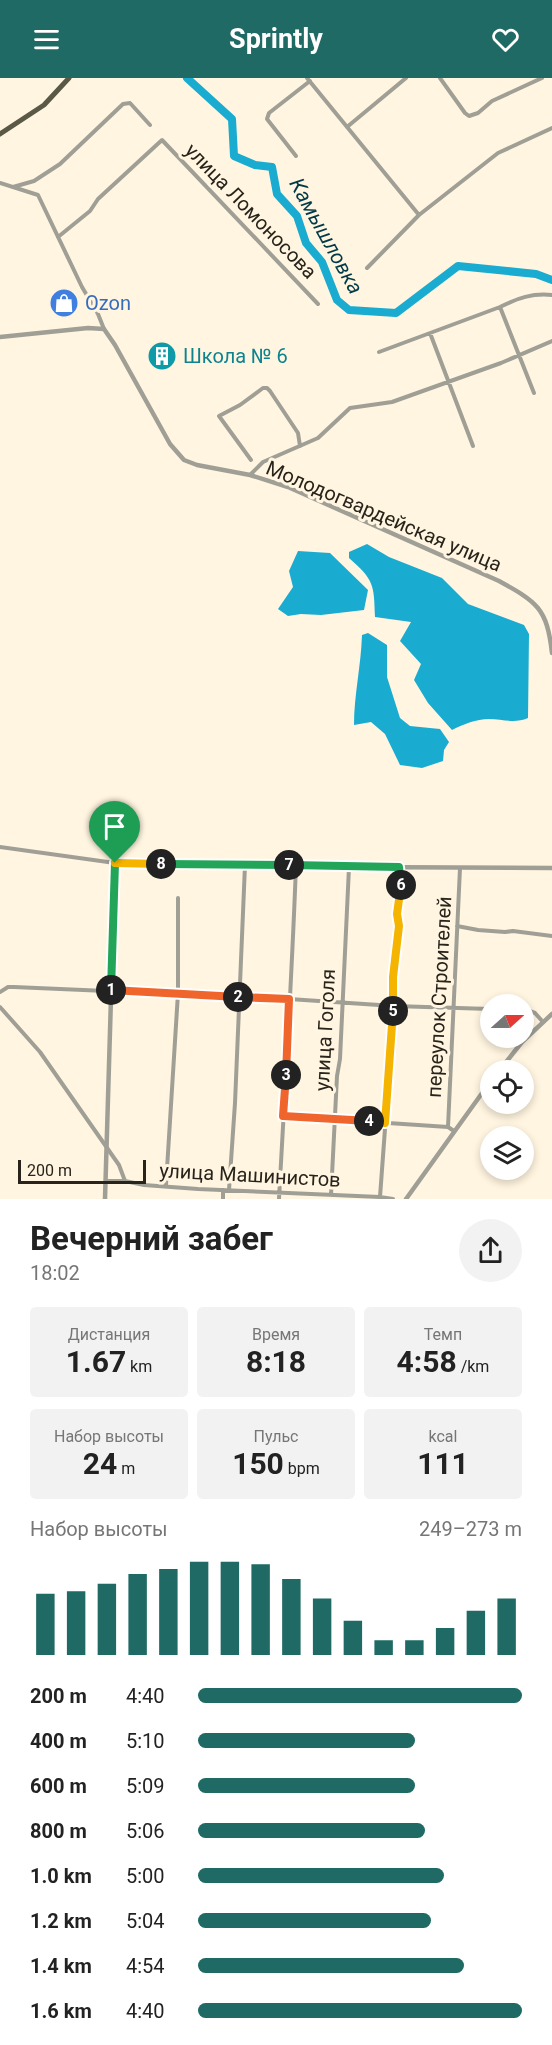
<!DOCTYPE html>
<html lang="ru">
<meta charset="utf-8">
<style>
body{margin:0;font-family:Roboto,sans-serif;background:#f2f2f2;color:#222;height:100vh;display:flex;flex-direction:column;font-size:22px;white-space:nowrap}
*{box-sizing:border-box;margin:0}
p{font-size:20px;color:#767676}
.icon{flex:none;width:33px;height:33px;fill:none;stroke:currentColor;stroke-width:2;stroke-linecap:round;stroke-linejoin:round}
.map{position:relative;height:1121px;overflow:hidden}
.drawer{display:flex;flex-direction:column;background:#fff;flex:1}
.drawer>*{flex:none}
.needle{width:39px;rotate:69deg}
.fabs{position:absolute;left:480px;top:916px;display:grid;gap:12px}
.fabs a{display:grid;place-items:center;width:54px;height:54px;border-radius:50%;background:#fff;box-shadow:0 3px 9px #0003;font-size:30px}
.scale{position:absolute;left:18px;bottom:15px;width:128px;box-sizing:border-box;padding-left:6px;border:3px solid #28241c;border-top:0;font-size:16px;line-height:21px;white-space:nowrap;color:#28241c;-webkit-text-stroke:4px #fff5e0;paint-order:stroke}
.pin{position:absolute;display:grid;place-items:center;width:51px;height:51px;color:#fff;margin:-62px -26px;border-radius:50% 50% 50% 0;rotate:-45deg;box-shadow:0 0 6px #0007}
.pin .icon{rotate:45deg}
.km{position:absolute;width:30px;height:30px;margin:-15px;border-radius:50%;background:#222;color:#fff;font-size:16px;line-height:30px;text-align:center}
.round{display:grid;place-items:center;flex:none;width:63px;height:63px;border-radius:32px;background:#f2f2f2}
.summary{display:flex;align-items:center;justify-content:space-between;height:102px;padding:0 30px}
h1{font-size:33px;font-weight:700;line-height:45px}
.figures{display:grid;grid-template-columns:repeat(3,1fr);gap:9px;height:102px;padding:6px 30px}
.figures div{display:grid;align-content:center;border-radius:6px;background:#f2f2f2;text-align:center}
.figures b{font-size:30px;font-weight:700}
.figures small{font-size:16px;font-weight:400}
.figures p{font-size:16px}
.chart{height:168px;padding:12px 30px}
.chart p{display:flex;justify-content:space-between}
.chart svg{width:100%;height:108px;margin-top:6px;stroke:#1f6a64;stroke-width:6}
ul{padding:0 30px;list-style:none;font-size:20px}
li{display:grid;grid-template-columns:96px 72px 1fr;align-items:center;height:45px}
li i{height:15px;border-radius:8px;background:#1f6a64}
header{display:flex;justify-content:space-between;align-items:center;height:78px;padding:0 30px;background:#1f6a64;color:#fff;font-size:27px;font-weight:700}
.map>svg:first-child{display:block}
.water{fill:#19acd0}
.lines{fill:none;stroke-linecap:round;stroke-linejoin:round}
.river{stroke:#19acd0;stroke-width:8}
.minor{stroke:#a09f96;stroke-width:4}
.tertiary{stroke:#a09f96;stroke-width:4.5}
.primary{stroke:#5a5948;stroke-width:5}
.split-1-casing{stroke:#fff;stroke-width:12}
.split-2-casing{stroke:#fff;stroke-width:12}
.split-3-casing{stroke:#fff;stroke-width:12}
.split-4-casing{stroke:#fff;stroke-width:12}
.split-5-casing{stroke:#fff;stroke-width:12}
.split-6-casing{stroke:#fff;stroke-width:12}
.split-7-casing{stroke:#fff;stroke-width:12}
.split-8-casing{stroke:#fff;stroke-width:12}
.split-9-casing{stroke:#fff;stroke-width:12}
.split-1{stroke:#22a559;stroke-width:8}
.split-2{stroke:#f0652b;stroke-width:8}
.split-3{stroke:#f0652b;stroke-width:8}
.split-4{stroke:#f0652b;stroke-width:8}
.split-5{stroke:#f5b400;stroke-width:8}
.split-6{stroke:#f5b400;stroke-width:8}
.split-7{stroke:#22a559;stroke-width:8}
.split-8{stroke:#22a559;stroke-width:8}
.split-9{stroke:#f5b400;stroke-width:8}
.labels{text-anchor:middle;stroke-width:6;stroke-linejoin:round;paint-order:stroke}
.street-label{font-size:20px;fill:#28241c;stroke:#fff5e0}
.shop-label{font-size:20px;fill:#366cbe;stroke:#fff5e0;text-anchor:start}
.culture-label{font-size:20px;fill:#0d838f;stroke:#fff5e0;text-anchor:start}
.water-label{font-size:21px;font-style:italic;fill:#003a49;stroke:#fff5e0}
</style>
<header><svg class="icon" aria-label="menu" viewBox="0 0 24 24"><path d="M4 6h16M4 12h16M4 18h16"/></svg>Sprintly<svg class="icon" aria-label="heart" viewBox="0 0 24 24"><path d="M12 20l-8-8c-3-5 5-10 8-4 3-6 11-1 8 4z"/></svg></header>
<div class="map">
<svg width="552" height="1121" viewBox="0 0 552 1121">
<rect width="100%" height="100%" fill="#fff5e0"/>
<path class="water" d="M367 466 389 479 442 500 468 526 524 547 529 556 528 640C514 646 503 641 489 641 476 641 464 646 452 652L428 625 414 602 421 586 400 563 411 544 375 539C374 506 374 502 349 480V474Z
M298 473 330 475 368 512 364 532 321 537 301 536 288 538 278 531 293 509 289 493Z
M368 555 387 567V599L400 640 410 648 440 651 449 664 444 672 443 683 422 690 400 687 385 656 371 644 354 647C354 617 361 588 362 557Z"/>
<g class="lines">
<path class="river" d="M187 0 232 41 234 78 255 87 272 89 277 116 297 138 306 165 322 184 337 222 349 232 396 235 458 188 536 196 552 202"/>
<path class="minor" d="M307 0 419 137
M440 0 465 35 469 38 478 35 492 23 542 0
M347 49 406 0
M296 78 267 41 269 35 310 3
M0 105 38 117 82 209 98 236 104 251
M13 109 34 103 60 86 123 26 130 25 150 47
M58 159 90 133 98 121 162 62 318 226
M367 190 419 137 498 75 552 50
M500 229 534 315
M430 255 473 368
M379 274 500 229C518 220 532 215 552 217
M251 382 219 338 240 327 263 310H267L270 313 298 355 300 368
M250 397 263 384 318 360 350 330 392 324 501 285 552 263
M0 769 115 785
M457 848 478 852 505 854 513 853 552 858
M0 914 8 909H14L289 921 394 928 490 931
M0 929 40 974 119 1087 125 1103
M524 931 535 935 543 944
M283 1038 448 1049 454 1053
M448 1049 460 790
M106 1103H125L144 1107 198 1111 380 1119 393 1121
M166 1107 178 915V820
M229 1112 235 1025 245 787
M331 1117 337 998 340 981 349 789
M380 1119 394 928C391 881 402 835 399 789
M223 1121V1112
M279 1121C285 1010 292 898 296 787"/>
<path class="tertiary" d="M0 259 88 250 104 251 115 267 170 366 184 382 197 387 250 397 288 409 499 503C537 524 547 530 552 575
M499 993 522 964 552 936
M105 1121 115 785 349 789 552 790
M406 1121 490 1004"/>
<path class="primary" d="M0 56 44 27 69 0"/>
</g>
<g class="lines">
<g class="split-1-casing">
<path id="split-1" d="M111 912 115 785"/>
</g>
<g class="split-2-casing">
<path id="split-2" d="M111 912 238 919"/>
</g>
<g class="split-3-casing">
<path id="split-3" d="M238 919 289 921 286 997"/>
</g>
<g class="split-4-casing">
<path id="split-4" d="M286 997 283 1038 369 1043"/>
</g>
<g class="split-5-casing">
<path id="split-5" d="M369 1043 385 1045 393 933"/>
</g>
<g class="split-6-casing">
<path id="split-6" d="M393 933V899L399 848 397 836 401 807"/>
</g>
<g class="split-7-casing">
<path id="split-7" d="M289 787 399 789 401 807"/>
</g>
<g class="split-8-casing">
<path id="split-8" d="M161 786 289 787"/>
</g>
<g class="split-9-casing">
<path id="split-9" d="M115 785 161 786"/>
</g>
<use href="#split-1" class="split-1"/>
<use href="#split-2" class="split-2"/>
<use href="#split-3" class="split-3"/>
<use href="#split-4" class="split-4"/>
<use href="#split-5" class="split-5"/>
<use href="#split-6" class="split-6"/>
<use href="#split-7" class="split-7"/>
<use href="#split-8" class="split-8"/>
<use href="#split-9" class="split-9"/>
</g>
<defs>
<g id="shop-disc" transform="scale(1.5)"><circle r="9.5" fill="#3f7fe0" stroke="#fff5e0"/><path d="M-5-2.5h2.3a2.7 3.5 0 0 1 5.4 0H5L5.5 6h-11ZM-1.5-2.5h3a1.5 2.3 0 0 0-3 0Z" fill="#fff"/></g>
<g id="building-disc" transform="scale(1.5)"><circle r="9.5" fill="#0f9aa8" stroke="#fff5e0"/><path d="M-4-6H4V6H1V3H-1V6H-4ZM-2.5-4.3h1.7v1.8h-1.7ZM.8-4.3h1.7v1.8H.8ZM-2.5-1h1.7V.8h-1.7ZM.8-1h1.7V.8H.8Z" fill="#fff"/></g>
</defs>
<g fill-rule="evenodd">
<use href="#shop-disc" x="64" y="225"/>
<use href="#building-disc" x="162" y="278"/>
</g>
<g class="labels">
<g class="street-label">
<text transform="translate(251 133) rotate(46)" y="7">улица Ломоносова</text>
<text transform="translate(384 438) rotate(23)" y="7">Молодогвардейская улица</text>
<text transform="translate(439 919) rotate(-87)" y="7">переулок Строителей</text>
<text transform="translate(325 952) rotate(-87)" y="7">улица Гоголя</text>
<text transform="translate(250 1097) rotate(3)" y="7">улица Машинистов</text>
</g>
<g class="shop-label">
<text x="85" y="232">Ozon</text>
</g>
<g class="culture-label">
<text x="183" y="285">Школа № 6</text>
</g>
<g class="water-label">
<text transform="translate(326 158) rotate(61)" y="7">Камышловка</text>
</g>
</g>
</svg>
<div class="fabs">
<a><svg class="needle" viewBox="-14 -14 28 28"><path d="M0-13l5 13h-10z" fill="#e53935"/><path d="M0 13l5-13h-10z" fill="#767676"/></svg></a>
<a><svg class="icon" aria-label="locate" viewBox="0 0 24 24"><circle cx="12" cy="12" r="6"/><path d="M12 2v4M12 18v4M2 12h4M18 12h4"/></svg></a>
<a><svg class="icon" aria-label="layers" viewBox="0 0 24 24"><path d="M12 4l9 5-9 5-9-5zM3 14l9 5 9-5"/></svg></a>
</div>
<div class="scale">200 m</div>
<div class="pin" style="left:115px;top:785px;background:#1e9e55"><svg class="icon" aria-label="arrive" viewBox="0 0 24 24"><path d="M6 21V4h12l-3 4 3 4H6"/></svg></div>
<b class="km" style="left:111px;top:912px">1</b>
<b class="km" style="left:238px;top:919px">2</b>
<b class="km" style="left:286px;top:997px">3</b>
<b class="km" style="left:369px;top:1043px">4</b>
<b class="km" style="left:393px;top:933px">5</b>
<b class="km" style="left:401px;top:807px">6</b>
<b class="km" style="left:289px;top:787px">7</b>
<b class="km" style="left:161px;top:786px">8</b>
</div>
<section class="drawer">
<div class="summary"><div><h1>Вечерний забег</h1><p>18:02</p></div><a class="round"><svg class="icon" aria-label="share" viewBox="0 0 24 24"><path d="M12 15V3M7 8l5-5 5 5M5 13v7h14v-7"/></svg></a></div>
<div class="figures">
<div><p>Дистанция</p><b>1.67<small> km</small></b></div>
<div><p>Время</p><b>8:18</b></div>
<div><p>Темп</p><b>4:58<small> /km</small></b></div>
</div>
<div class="figures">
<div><p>Набор высоты</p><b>24<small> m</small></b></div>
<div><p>Пульс</p><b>150<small> bpm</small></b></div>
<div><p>kcal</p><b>111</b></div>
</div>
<div class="chart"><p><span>Набор высоты</span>249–273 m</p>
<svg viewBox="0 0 160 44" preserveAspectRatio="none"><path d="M5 44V19M15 44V18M25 44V15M35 44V11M45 44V9M55 44V6M65 44V6M75 44V7M85 44V13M95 44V21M105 44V30M115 44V38M125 44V38M135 44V33M145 44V26M155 44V21"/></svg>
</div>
<ul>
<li><b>200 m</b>4:40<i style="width:100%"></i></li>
<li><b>400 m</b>5:10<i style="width:67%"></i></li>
<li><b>600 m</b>5:09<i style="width:67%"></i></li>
<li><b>800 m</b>5:06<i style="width:70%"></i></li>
<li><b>1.0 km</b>5:00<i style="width:76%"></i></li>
<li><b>1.2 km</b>5:04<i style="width:72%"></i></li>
<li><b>1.4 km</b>4:54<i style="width:82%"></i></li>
<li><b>1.6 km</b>4:40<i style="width:100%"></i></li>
</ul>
</section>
